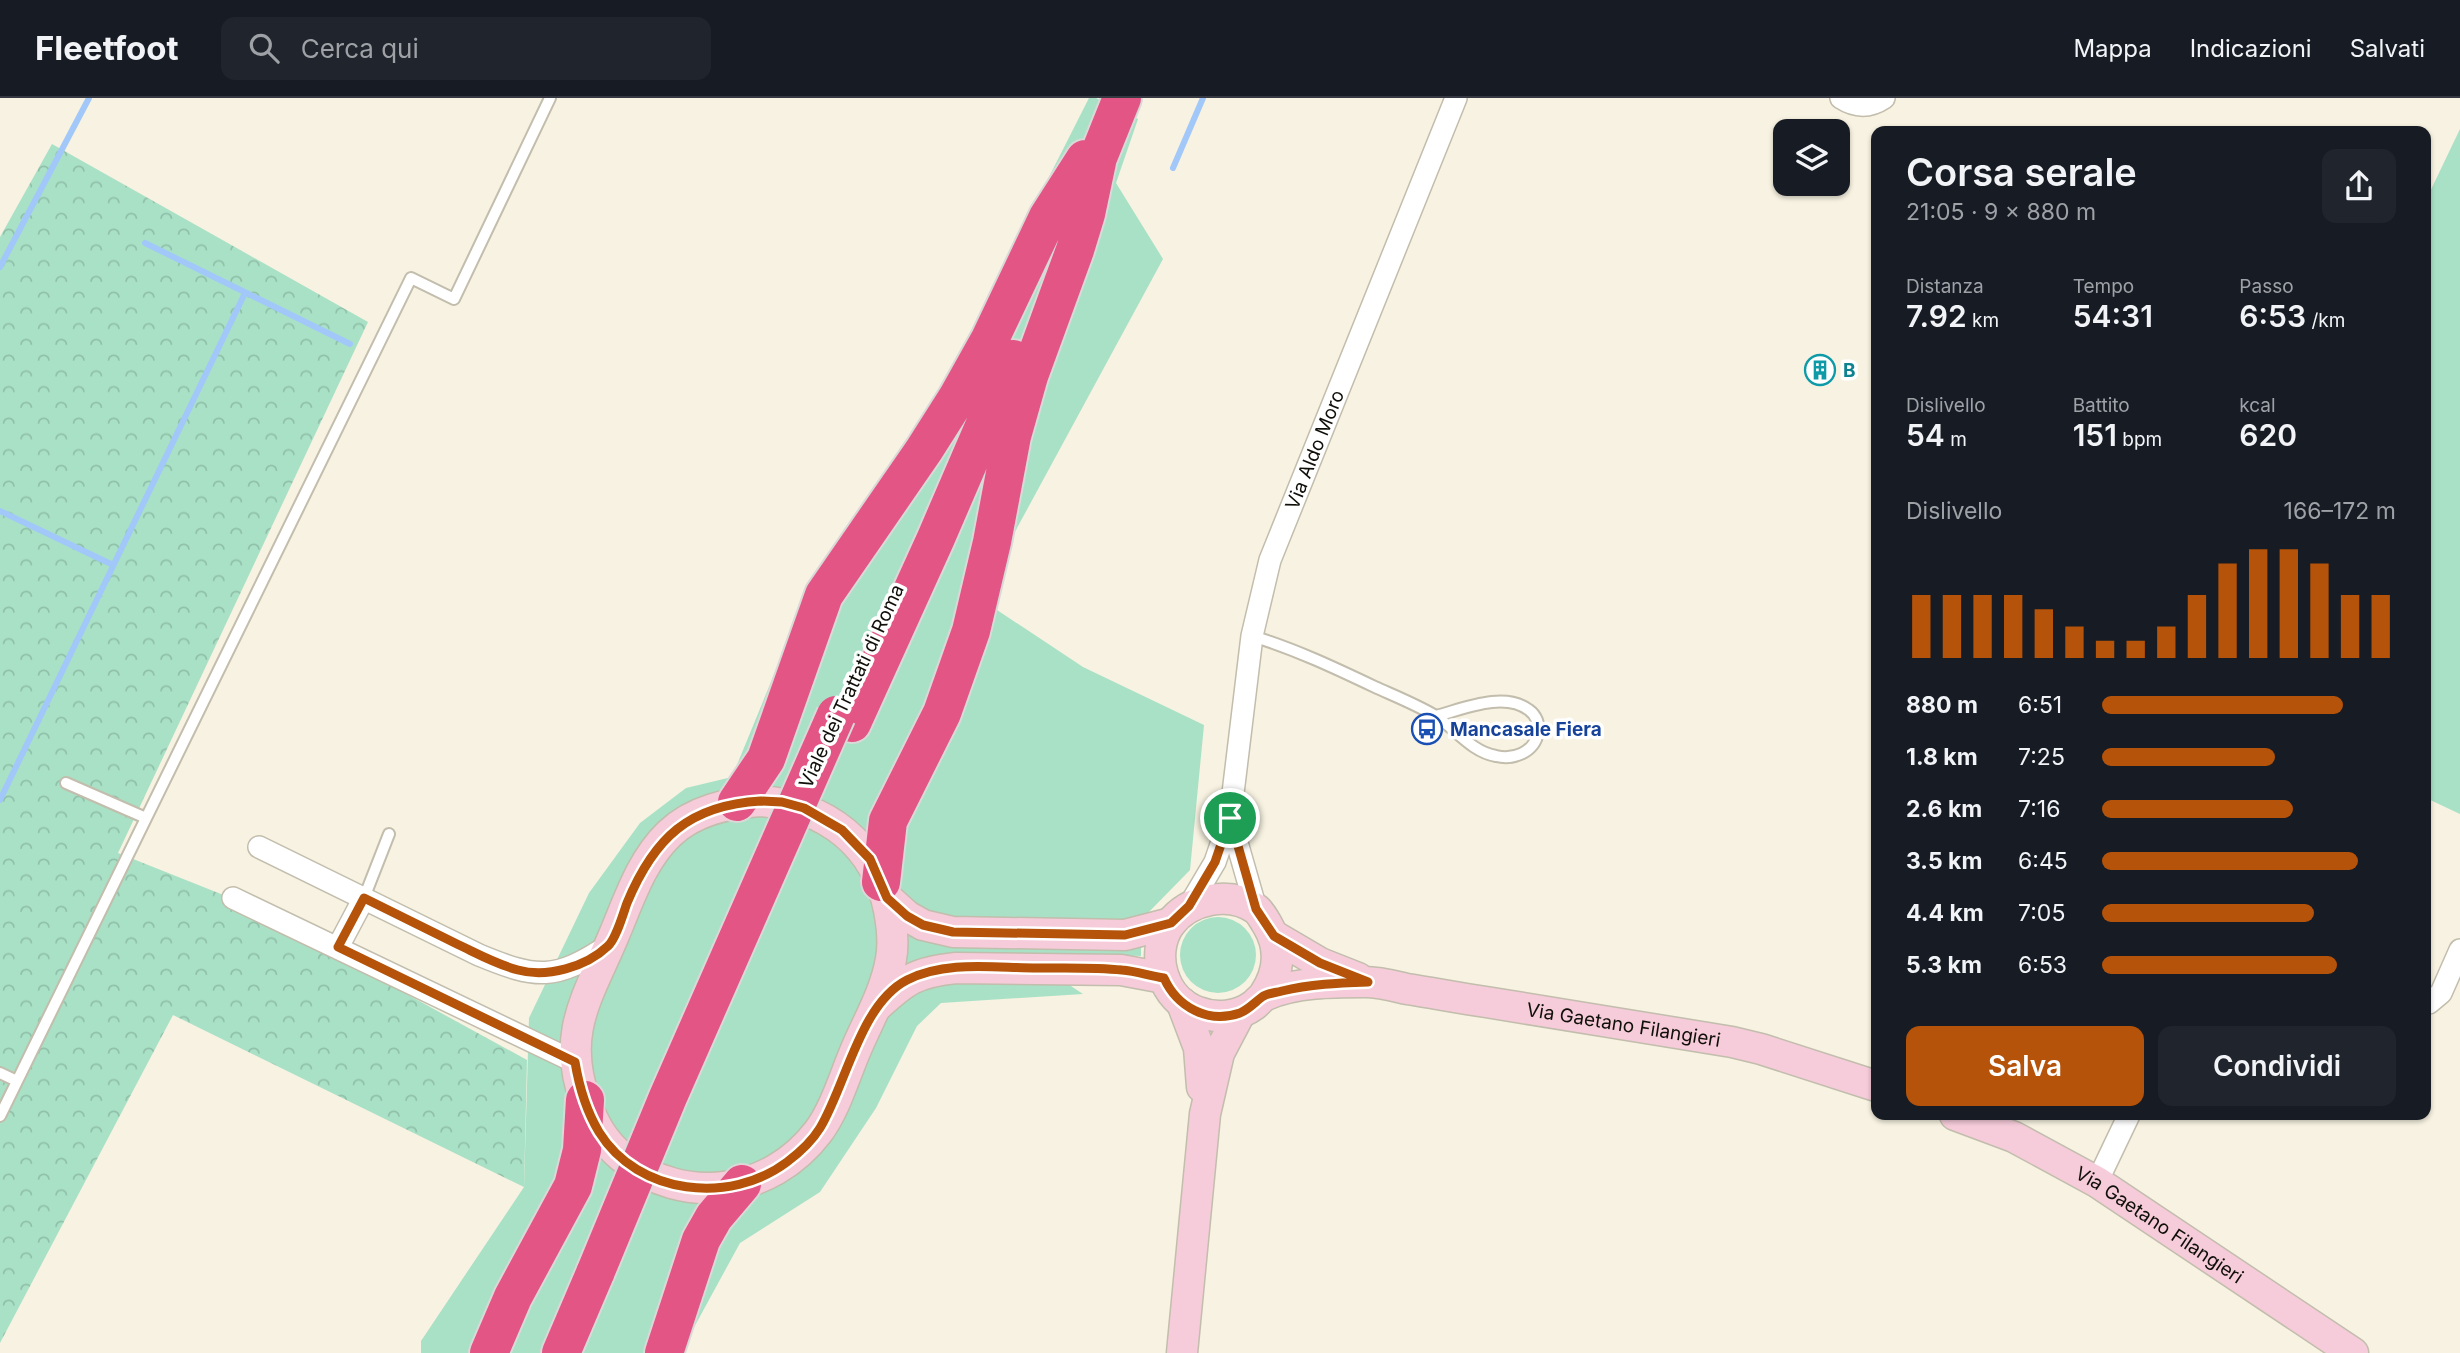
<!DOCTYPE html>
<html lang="it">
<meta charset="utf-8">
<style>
body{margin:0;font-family:Inter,sans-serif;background:#20242c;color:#f1f3f6;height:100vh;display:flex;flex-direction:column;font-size:26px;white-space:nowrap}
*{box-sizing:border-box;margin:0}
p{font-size:23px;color:#9ea1a6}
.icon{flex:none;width:38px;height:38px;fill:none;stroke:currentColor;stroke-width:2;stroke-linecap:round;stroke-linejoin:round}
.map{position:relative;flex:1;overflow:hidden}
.drawer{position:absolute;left:1871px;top:28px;width:560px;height:994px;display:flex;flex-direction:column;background:#171b24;border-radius:14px;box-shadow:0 2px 5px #0004}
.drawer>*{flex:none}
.controls{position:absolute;left:1773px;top:21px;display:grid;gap:14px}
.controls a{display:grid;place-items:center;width:77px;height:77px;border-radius:14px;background:#171b24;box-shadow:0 2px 5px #0004;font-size:35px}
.pin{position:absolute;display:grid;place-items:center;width:60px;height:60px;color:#fff;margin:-30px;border:4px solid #fff;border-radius:50%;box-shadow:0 2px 7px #0007}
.round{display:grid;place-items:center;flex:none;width:74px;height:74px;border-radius:14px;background:#20242c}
.summary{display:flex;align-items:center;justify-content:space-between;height:119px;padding:0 35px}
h1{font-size:38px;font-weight:600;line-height:52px}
.metrics{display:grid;grid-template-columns:repeat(3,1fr);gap:10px;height:119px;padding:7px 35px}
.metrics div{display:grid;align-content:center}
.metrics b{font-size:30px;font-weight:600}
.metrics small{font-size:19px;font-weight:400}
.metrics p{font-size:19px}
.chart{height:196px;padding:14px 35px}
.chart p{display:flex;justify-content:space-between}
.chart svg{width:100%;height:126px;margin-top:7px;stroke:#b45309;stroke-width:6}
.primary-button{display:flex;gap:14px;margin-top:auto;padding:14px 35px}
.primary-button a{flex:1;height:80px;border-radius:14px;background:#b45309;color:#fff;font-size:28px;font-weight:600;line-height:80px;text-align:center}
.primary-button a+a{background:#20242c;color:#f1f3f6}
ul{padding:0 35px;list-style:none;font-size:23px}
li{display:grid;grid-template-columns:112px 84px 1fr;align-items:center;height:52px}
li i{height:18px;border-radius:9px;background:#b45309}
header{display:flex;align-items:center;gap:42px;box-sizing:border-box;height:98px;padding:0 35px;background:#171b24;border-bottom:2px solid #363941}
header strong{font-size:33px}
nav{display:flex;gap:38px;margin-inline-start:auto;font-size:24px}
.search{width:490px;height:63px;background:#20242c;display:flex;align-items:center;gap:18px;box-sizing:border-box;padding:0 24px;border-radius:14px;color:#9ea1a6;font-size:26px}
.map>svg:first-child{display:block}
.green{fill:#a9e1c6}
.park{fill:url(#park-crowns)}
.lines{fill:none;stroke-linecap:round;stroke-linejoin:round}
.stream{stroke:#a1c8f9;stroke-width:6}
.lane-casing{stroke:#c2bdac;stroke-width:14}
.street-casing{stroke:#c2bdac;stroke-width:24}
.secondary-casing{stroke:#c2bdac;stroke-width:33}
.highway-casing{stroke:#d9d9d8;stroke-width:42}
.lane{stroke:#fff;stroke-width:10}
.street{stroke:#fff;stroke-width:21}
.secondary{stroke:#f6ccda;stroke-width:30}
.highway{stroke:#e25585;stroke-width:38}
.highway-bridge-casing{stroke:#d9d9d8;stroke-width:42;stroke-linecap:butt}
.highway-bridge{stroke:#e25585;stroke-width:38}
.route-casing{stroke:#fff;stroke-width:14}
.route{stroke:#b45309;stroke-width:9}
.labels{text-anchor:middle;stroke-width:7;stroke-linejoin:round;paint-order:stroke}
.culture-label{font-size:19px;font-weight:bold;fill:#0d838f;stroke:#fff;text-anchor:start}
.street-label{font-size:19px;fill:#100f09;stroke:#fff}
.transit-label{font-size:19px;font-weight:bold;fill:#164399;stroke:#fff;text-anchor:start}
</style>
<header>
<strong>Fleetfoot</strong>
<div class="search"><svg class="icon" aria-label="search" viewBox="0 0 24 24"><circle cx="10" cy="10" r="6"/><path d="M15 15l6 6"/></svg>Cerca qui</div>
<nav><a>Mappa</a><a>Indicazioni</a><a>Salvati</a></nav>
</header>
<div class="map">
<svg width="2460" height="1255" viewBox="0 0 2460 1255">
<defs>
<pattern id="park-crowns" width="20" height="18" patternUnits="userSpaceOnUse" patternTransform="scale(1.75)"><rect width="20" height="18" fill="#a9e1c6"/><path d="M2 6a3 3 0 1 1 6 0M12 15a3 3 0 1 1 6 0" fill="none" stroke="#90c0a9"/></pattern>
</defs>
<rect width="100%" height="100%" fill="#f7f2e1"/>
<path class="green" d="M1089 0H1096L1138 21 1116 85 1163 161 979 500 1083 569 1204 627 1190 772 1145 818 1139 847 1141 849V858L1090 856 1039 867 1083 896 941 905 917 928 876 1010 820 1094 740 1145 680 1255H421V1243L524 1089 529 920 589 795 640 725 686 690 732 679 807 496 941 292Z
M2460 31V716L2426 700V102Z
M1180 857a38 38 0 1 1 76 0a38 38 0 1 1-76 0Z"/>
<path class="park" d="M52 46 368 224 118 755 231 800 527 962 524 1089 173 917 0 1245V139Z"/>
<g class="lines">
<path class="stream" d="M1173 70 1203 0
M145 145 350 246
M0 169 89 0
M0 413 111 466
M0 702 245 195"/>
<g class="lane-casing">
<path id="lane" d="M1252 538C1295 551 1335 570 1375 589 1395 598 1415 606 1434 617 1454 629 1471 654 1496 658 1513 662 1534 655 1538 635 1540 626 1536 617 1529 612 1504 593 1463 611 1436 618
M66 685 146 720
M364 800 389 736
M0 975 17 983
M0 1018 411 180 454 201 550 0"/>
</g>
<g class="street-casing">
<g id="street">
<path d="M1841 0C1855 9 1869 10 1884 0"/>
<path d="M1230 720 1256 811"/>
<path d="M259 749 479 857C537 881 555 883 609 847"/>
<path d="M233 800 575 964"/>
<path id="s1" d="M1189 808 1215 764 1230 720 1252 538 1270 462 1456 0"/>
<path d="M338 849 364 800"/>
<path d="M2426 904 2429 905 2441 895 2460 852"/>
<path d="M2097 1084 2129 1017"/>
</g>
</g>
<g class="secondary-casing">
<g id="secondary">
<path d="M761 703C826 708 876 746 889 812 892 828 894 845 891 861 886 892 869 921 857 949 845 976 836 1010 818 1034 770 1097 683 1109 622 1059 604 1044 594 1027 586 1005 560 935 588 899 614 837 629 802 641 763 669 736 694 712 728 705 761 703Z"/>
<path d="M887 800 907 818 923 827 953 834 1125 837 1171 825"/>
<path d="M1274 838 1320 865 1358 880"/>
<path id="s2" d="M1264 897C1279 875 1282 852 1268 828 1265 823 1261 815 1256 811 1229 792 1189 801 1170 826 1149 856 1163 902 1198 914 1216 921 1238 919 1254 907 1258 904 1261 899 1266 897 1295 884 1334 884 1365 884 1379 884 1394 888 1407 891 1433 895 1459 900 1486 904 1568 918 1650 930 1732 944L1761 951 1876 988"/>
<path d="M1182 905 1199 950 1202 989"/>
<path d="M876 909C905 882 916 874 956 870L1121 872 1164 880"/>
<path id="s3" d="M1955 1017 2014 1039 2097 1084 2353 1255"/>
<path d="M1182 1255 1205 1016 1219 955 1240 915"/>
</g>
</g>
<g class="highway-casing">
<path id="highway" d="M1087 87 1122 0
M852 625 936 440 1013 261
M737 704 766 661 824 497 924 352 957 300 990 241 1048 119 1085 61
M881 784 888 723 942 615 971 533 992 444 1012 338 1029 278 1075 152 1086 116 1097 64
M489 1255 513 1199 573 1088 582 1052 585 1002
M561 1255 596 1173
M664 1255 701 1142 714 1119 742 1086"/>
</g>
<use href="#lane" class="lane"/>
<use href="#street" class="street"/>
<use href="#secondary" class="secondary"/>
<use href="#highway" class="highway"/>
<g class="highway-bridge-casing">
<path id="highway-bridge" d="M596 1173 668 999 836 617"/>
</g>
<use href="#highway-bridge" class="highway-bridge"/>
</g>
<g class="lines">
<g class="route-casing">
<path id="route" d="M761 703 782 704 804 710 842 732 870 761 887 800 907 818 923 827 953 834 1125 837 1171 825 1189 808 1215 764 1230 720 1256 811 1274 838 1320 865 1368 884C1339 885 1310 886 1282 893 1275 895 1267 895 1262 899 1254 905 1249 911 1240 915 1208 926 1177 909 1164 880 1150 878 1136 873 1122 872 1094 869 1065 870 1037 870 995 870 946 862 907 882 860 906 846 987 820 1030 812 1043 799 1055 787 1064 730 1107 638 1097 599 1034 587 1014 579 988 575 964L338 849 364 800C396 816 427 831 459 847 478 856 498 867 518 872 547 880 586 869 608 848 616 841 623 816 627 805 654 740 689 707 761 703Z"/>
</g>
<use href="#route" class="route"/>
</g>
<defs>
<g id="building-ring" transform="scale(1.575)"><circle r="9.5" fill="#fff" stroke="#0f9aa8" stroke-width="1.5"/><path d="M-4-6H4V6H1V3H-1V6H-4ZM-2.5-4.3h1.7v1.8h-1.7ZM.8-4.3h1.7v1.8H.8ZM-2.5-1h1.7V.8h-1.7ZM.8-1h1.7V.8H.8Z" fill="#0f9aa8"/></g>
<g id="bus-ring" transform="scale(1.575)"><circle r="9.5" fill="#fff" stroke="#1a4fb4" stroke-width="1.5"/><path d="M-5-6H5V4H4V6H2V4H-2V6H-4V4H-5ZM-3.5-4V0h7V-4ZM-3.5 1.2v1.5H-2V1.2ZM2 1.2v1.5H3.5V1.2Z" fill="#1a4fb4"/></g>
</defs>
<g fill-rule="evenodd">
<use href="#building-ring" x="1820" y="272"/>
<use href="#bus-ring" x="1427" y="631"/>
</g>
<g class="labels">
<g class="culture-label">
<text x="1843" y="279">B</text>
</g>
<g class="street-label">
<text dy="7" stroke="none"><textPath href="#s1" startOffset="478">Via Aldo Moro</textPath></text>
<text transform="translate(851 588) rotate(-65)" y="7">Viale dei Trattati di Roma</text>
<text dy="7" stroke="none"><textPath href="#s2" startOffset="733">Via Gaetano Filangieri</textPath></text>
<text dy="7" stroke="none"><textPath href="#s3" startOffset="233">Via Gaetano Filangieri</textPath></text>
</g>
<g class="transit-label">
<text x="1450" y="638">Mancasale Fiera</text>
</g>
</g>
</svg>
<div class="controls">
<a><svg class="icon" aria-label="layers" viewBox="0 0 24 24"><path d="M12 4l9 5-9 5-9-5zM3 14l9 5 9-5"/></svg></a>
</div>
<div class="pin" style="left:1230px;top:720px;background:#1e9e55"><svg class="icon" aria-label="arrive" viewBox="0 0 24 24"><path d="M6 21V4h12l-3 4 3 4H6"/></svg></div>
<section class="drawer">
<div class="summary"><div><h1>Corsa serale</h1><p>21:05 · 9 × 880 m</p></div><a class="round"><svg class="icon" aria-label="share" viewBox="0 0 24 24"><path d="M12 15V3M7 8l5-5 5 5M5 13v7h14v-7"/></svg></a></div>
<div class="metrics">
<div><p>Distanza</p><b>7.92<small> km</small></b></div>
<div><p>Tempo</p><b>54:31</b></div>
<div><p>Passo</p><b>6:53<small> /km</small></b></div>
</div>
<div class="metrics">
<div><p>Dislivello</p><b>54<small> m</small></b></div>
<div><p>Battito</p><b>151<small> bpm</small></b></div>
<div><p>kcal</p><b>620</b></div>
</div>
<div class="chart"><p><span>Dislivello</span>166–172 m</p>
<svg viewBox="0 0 160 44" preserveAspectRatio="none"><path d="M5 44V22M15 44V22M25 44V22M35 44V22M45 44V27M55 44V33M65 44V38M75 44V38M85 44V33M95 44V22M105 44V11M115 44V6M125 44V6M135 44V11M145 44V22M155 44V22"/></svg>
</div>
<ul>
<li><b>880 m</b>6:51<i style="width:82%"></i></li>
<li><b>1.8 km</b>7:25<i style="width:59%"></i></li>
<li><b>2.6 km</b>7:16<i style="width:65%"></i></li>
<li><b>3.5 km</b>6:45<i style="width:87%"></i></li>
<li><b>4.4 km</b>7:05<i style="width:72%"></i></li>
<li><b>5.3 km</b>6:53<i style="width:80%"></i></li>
</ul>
<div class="primary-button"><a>Salva</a><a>Condividi</a></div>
</section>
</div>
